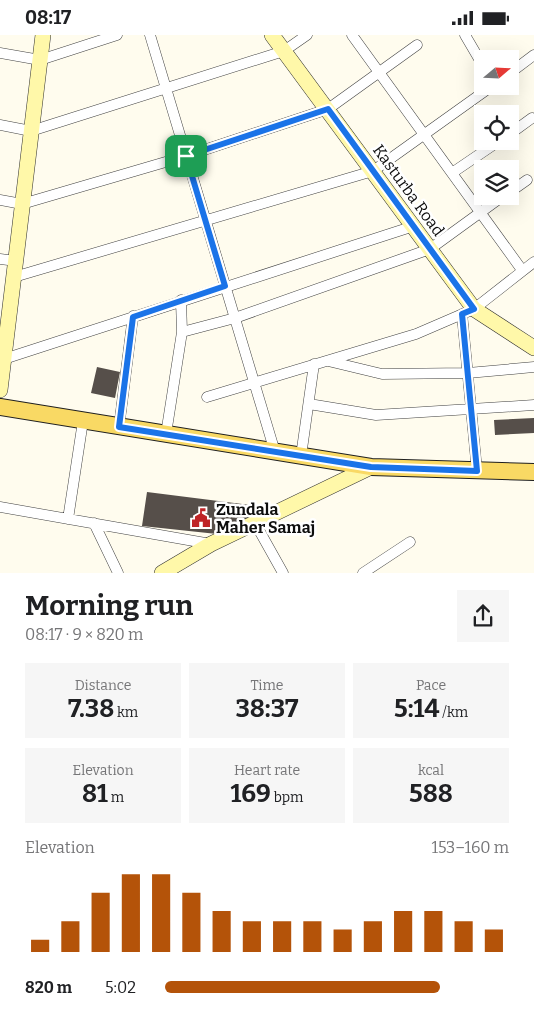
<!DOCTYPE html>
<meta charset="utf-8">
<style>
body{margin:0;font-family:Bitter,serif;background:#f6f6f6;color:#202124;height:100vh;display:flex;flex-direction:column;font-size:19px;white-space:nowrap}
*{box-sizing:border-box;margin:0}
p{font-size:16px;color:#757577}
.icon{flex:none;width:28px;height:28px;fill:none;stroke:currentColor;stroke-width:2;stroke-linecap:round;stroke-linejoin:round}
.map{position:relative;height:538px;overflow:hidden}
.sheet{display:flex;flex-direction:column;background:#fff;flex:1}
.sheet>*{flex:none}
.needle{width:32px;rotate:71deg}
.buttons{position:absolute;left:474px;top:15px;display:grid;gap:10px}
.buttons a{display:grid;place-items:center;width:45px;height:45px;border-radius:0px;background:#fff;box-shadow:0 5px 20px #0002;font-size:25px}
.pin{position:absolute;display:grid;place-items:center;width:42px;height:42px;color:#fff;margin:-21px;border-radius:10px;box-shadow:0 2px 8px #0006}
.round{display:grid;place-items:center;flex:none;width:52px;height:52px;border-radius:0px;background:#f6f6f6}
.head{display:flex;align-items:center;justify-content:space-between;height:85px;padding:0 25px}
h1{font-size:28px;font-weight:700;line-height:38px}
.metrics{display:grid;grid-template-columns:repeat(3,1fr);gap:8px;height:85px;padding:5px 25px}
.metrics div{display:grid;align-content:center;border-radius:0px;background:#f6f6f6;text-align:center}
.metrics b{font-size:25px;font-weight:700}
.metrics small{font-size:14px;font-weight:400}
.metrics p{font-size:14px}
.chart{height:140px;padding:10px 25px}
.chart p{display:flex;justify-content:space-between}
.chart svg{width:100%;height:90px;margin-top:5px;stroke:#b45309;stroke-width:6}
ul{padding:0 25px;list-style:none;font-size:16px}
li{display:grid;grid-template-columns:80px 60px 1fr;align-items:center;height:38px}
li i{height:12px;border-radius:6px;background:#b45309}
.status{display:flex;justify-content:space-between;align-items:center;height:35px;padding:0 25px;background:#fff;direction:ltr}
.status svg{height:14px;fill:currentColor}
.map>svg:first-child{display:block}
.building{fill:#564f4a}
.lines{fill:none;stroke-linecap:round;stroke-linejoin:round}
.street-casing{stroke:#414141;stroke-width:11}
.secondary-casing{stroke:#303030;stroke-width:16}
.primary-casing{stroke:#1f1f1f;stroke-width:18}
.street{stroke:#fff;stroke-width:10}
.secondary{stroke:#fff8a9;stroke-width:15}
.primary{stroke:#f9d964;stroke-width:16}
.route-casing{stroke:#fff;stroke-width:10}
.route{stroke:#1a73e8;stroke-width:6}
.labels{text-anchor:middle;stroke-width:5;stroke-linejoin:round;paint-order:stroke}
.street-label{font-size:16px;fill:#0e0e0e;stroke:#fff}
.poi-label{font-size:16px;font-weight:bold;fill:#0e0e0e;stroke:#fff;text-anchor:start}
</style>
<div class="status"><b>08:17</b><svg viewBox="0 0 49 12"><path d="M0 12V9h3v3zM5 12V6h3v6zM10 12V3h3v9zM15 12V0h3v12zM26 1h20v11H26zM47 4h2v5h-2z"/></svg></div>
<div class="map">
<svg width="534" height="538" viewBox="0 0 534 538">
<rect width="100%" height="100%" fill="#fffcee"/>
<path class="building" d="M97 332 120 337 115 363 91 358Z
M534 383V398L495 400 494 385Z
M147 457 283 474 217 499 142 491Z"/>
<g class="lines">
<g class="street-casing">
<path id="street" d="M150 0 275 417
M352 0 522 235
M465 0 482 29
M0 18 40 25 117 0
M510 38 534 20
M0 90 31 96 284 16 307 0
M510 99 532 83
M452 138 499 106
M510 157 527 145
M0 165 22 169 186 121 328 74 417 10
M0 224 16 226
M14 242 373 136 492 51
M462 279 477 436
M182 297 235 283 430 214 503 161
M4 324 414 191
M328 326 382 339 468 338 534 332
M207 362 416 299 474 274 534 227
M309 369 376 380 534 370
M119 392 133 281
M166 399 182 297 181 265
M301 421 314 329
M0 472 211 509
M68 484 83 386
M94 488 118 538
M255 488 283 538
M363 538 410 507"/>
</g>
<g class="secondary-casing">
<path id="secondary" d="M272 0 474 274 534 313
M0 355 43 0
M162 538 211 509 371 432"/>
</g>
<g class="primary-casing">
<path id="primary" d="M0 372 371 432 534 437"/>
</g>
<use href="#street" class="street"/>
<use href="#secondary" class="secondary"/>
<use href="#primary" class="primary"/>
</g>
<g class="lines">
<g class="route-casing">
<path id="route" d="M328 74 474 274 462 279 477 436 371 432 119 392 133 282 225 251 186 121Z"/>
</g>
<use href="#route" class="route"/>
</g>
<defs>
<g id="civic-bare" transform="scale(1.5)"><path d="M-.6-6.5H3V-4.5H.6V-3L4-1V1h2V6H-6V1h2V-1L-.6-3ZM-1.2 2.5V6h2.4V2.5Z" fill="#bf2427" stroke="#fff" stroke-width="2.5" paint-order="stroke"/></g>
</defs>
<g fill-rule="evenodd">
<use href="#civic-bare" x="201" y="483"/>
</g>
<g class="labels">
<g class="street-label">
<text transform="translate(409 155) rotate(54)" y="6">Kasturba Road</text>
</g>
<g class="poi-label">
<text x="216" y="480">Zundala<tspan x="216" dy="18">Maher Samaj</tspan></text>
</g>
</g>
</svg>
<div class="buttons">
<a><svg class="needle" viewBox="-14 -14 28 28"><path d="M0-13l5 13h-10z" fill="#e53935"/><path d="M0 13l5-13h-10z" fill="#757577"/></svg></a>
<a><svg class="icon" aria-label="locate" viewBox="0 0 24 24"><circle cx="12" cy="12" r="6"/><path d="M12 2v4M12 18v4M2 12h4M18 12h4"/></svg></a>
<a><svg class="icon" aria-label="layers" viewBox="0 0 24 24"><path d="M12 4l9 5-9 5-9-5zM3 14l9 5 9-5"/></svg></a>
</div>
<div class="pin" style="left:186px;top:121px;background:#1e9e55"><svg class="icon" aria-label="arrive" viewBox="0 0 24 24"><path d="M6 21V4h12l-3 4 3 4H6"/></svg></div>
</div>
<section class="sheet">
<div class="head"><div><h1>Morning run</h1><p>08:17 · 9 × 820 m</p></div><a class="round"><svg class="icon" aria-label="share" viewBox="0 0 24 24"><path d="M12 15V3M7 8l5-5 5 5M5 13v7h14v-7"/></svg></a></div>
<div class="metrics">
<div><p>Distance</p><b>7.38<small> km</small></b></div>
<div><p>Time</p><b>38:37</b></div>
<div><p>Pace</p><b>5:14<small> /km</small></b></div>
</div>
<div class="metrics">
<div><p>Elevation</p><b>81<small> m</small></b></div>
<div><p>Heart rate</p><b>169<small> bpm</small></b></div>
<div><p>kcal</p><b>588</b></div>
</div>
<div class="chart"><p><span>Elevation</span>153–160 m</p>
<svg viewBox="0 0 160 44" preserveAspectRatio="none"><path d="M5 44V38M15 44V29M25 44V15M35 44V6M45 44V6M55 44V15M65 44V24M75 44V29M85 44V29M95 44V29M105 44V33M115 44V29M125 44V24M135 44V24M145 44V29M155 44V33"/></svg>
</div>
<ul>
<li><b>820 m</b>5:02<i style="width:80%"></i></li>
</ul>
</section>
